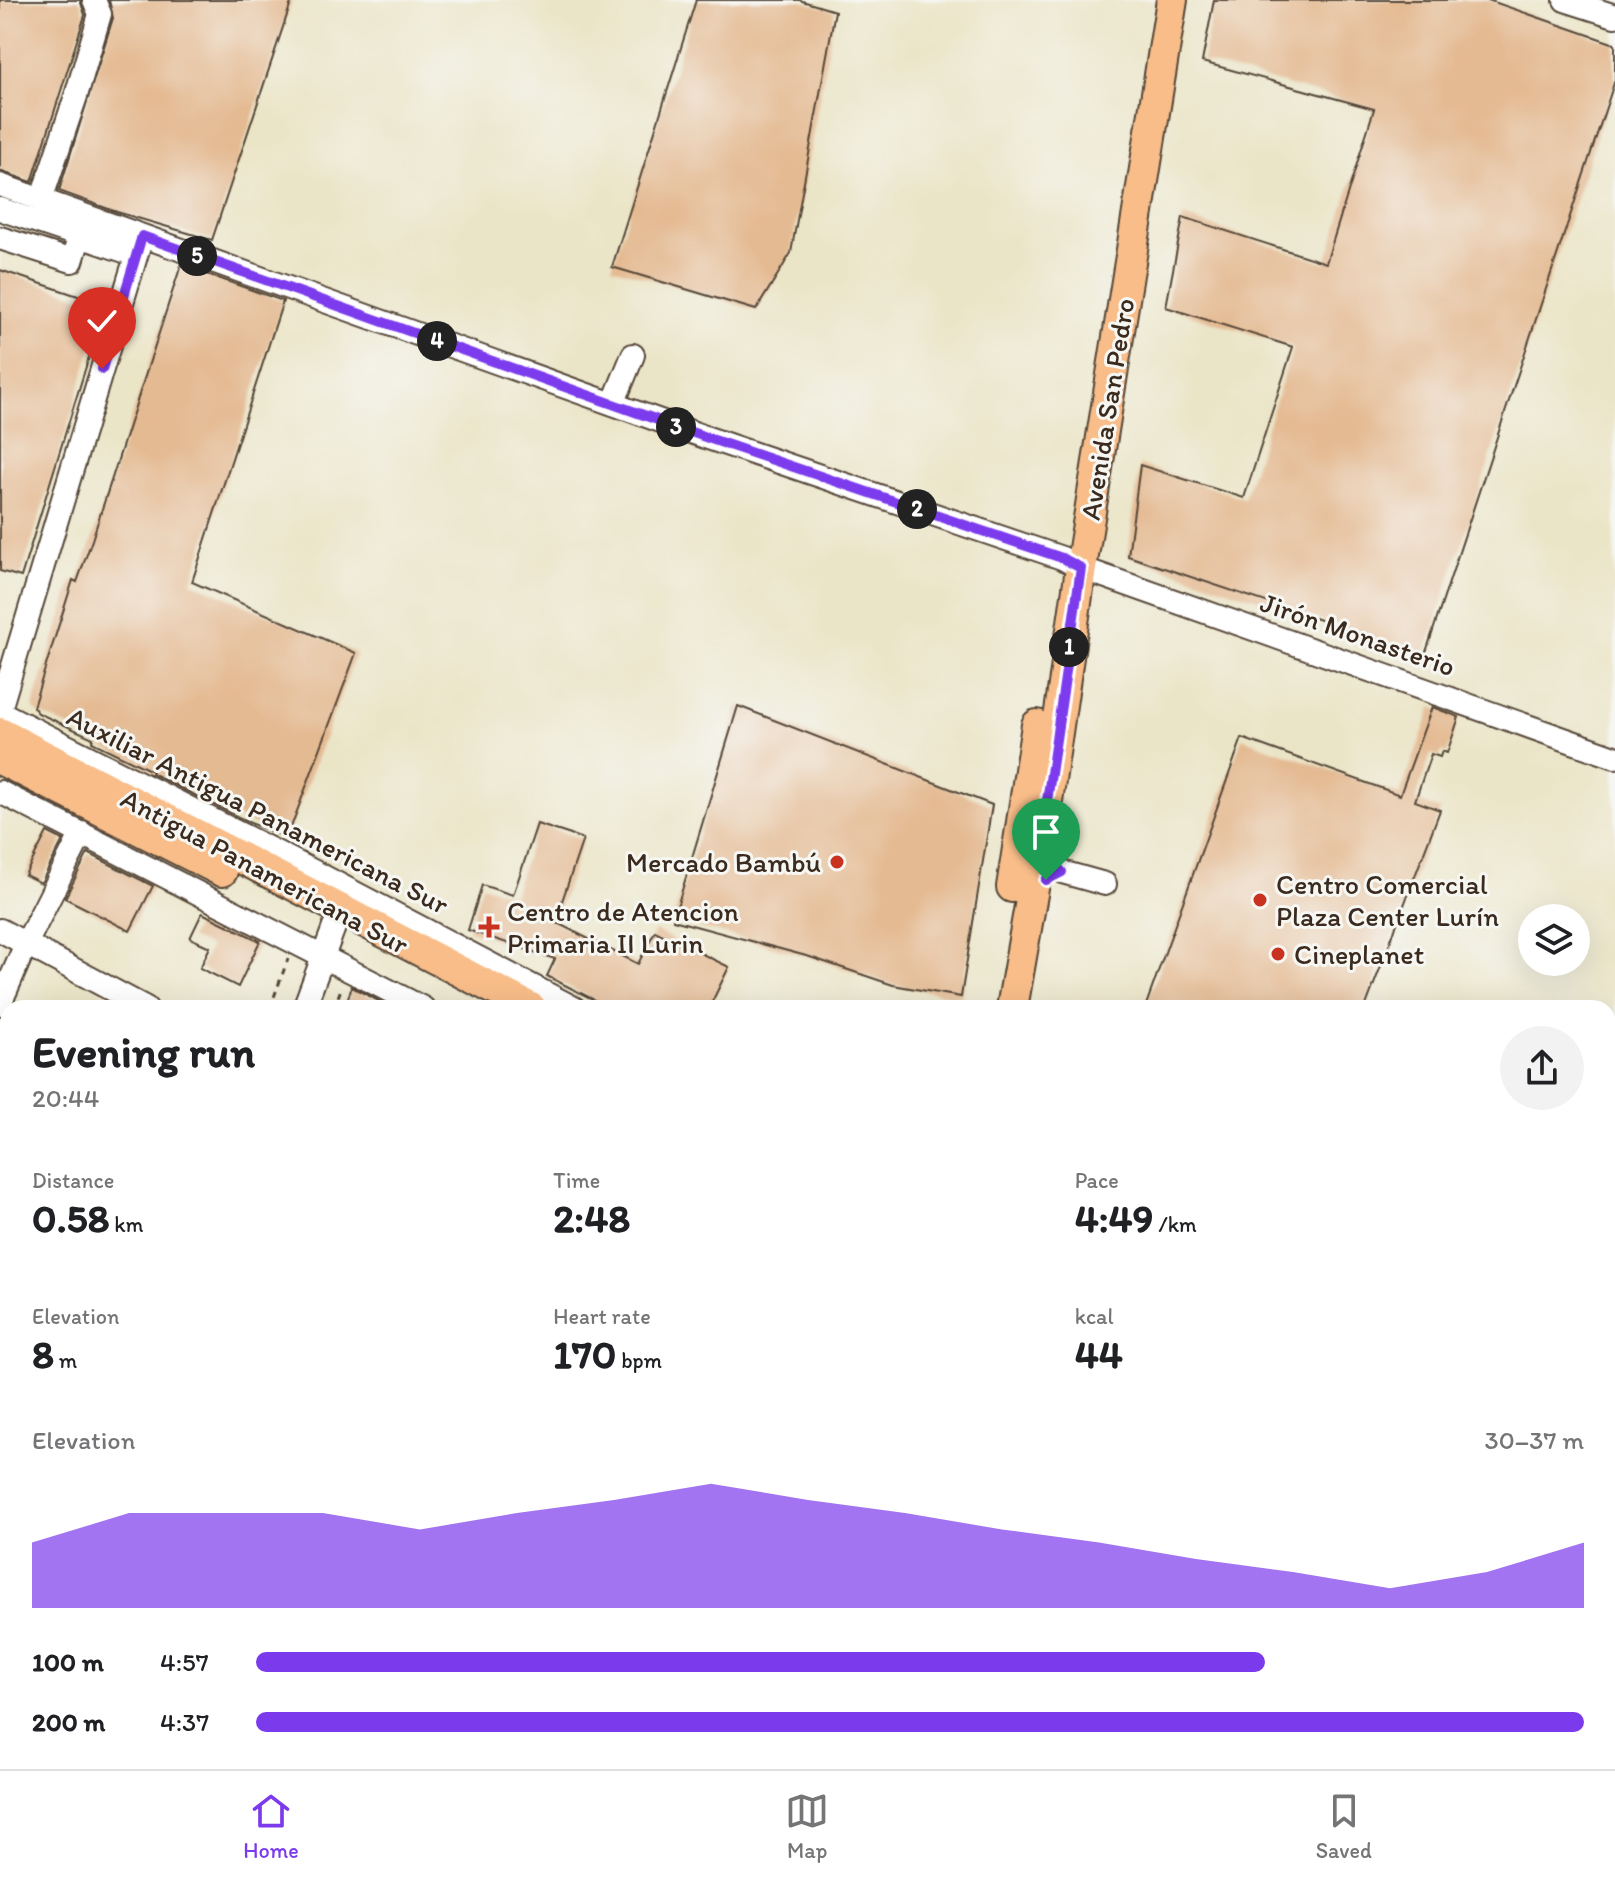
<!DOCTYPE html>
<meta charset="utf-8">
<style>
body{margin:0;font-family:Itim,sans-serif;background:#f2f2f2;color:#202124;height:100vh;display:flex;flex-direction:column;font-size:30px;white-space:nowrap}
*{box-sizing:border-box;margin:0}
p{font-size:26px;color:#757577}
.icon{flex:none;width:44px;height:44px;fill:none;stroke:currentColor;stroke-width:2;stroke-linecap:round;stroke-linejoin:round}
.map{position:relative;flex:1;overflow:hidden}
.side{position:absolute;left:0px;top:1000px;width:1616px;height:770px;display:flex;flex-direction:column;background:#fff;border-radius:24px 24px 0 0;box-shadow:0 8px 32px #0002}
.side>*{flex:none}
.fabs{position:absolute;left:1518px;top:904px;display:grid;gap:16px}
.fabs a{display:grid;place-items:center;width:72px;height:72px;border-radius:50%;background:#fff;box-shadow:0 8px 32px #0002;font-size:40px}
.pin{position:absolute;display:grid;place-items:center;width:68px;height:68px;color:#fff;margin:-82px -34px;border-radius:50% 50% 50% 0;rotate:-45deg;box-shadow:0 0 8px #0007}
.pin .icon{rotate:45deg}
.km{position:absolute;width:40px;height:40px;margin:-20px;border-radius:50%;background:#222;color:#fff;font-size:22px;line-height:40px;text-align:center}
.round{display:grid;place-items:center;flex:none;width:84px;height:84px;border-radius:42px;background:#f2f2f2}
.summary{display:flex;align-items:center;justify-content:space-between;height:136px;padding:0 32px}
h1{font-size:44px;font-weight:800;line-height:60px}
.figures{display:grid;grid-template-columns:repeat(3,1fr);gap:12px;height:136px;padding:8px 32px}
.figures div{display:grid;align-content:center}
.figures b{font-size:40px;font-weight:800}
.figures small{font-size:22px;font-weight:400}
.figures p{font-size:22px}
.chart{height:224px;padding:16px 32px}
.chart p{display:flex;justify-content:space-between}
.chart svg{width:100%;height:144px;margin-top:8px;fill:#7c3aed;opacity:.7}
ul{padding:0 32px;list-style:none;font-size:26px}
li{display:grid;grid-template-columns:128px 96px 1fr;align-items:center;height:60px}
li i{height:20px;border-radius:10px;background:#7c3aed}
.tab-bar{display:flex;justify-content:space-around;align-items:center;height:112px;border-top:2px solid #e0e0e0;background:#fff;font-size:22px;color:#757577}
.tab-bar a{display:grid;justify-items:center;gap:4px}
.tab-bar .active{color:#7c3aed}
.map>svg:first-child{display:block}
.green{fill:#a0cd7b;stroke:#6e7c4c;stroke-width:2}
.building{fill:#e4ba92}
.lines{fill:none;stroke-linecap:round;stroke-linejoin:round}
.minor-casing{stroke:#554638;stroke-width:26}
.major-casing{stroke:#554638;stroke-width:34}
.path{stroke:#554638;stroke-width:3;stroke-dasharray:6 6;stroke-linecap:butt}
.minor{stroke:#fff;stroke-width:22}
.major{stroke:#f8bd89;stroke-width:30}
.route-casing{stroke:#fff;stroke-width:16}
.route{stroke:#7c3aed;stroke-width:10}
.poi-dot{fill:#c8321e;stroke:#f6f6f2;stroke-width:3}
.labels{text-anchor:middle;stroke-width:6;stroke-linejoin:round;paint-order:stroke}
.street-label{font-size:28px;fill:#3b2a1e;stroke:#f6f6f2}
.poi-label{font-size:28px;fill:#3b2a1e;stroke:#f6f6f2;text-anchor:start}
</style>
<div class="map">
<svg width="1615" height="1769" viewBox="0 0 1615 1769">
<rect width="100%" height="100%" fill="#f6f6f2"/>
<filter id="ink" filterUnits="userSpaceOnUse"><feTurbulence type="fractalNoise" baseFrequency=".0125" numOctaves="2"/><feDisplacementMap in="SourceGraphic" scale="16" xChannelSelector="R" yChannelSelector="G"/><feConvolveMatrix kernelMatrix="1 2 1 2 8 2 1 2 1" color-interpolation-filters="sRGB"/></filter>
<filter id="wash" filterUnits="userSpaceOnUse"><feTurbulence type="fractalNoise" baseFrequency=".006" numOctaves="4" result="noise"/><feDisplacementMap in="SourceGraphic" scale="32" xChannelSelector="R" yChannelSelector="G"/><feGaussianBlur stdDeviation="1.8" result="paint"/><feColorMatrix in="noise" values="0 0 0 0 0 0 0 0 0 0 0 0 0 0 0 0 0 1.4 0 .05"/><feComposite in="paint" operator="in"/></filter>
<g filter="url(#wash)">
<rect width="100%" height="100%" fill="#ebe5c8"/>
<path class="green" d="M39 1762H200L198 1769H37Z"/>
<g id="blocks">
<path class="building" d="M0 0H80L85 15 32 182 0 171Z
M109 0H292L212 240 117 212 59 191 113 18Z
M696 0H799L835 11 791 253 756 310 612 267Z
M1214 0H1488L1615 44V80L1425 655 1128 556 1140 465 1244 498 1293 347 1166 307 1183 217 1326 263 1374 109 1202 62Z
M181 265 283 301 192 582 356 653 287 838 248 822 151 773 152 771 92 742 93 738 38 713 33 707 73 580 77 582 92 540Z
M0 270 105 305 21 577 0 571Z
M738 706 992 805 961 997 893 985 810 957 673 920Z
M1432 707 1459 717 1447 753 1442 751 1440 757 1431 754 1415 801 1440 810 1365 1008H1145L1242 738 1400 795Z
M537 824 583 839 555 922 638 964 655 931 729 967 709 1008H610L547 976 555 959 468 930 482 885 513 895Z
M47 832 63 840 41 883 25 875Z
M88 853 153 886 130 931 65 898Z
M202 913 260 941 238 987 200 968 210 947 190 938Z
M352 987 392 1008H344Z"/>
</g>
</g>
<g filter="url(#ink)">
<use href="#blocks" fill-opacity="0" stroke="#554638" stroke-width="2"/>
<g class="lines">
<g class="minor-casing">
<path id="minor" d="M1565 0 1615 16
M0 185 708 438 1062 558 1081 568 1615 757
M41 200 76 96 100 14 94 0
M0 209 136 255
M0 238 72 261 80 235
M613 404 633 355
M0 709 142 236
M0 712 317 873 574 1008
M0 792 423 1008
M1040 849 1062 872 1105 884
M0 930 146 1008
M0 1004 26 944 82 833
M304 1008 340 911
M0 1038 8 1041
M0 1248 8 1251
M0 1552 8 1526
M0 1577 8 1579
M1608 1621 1615 1624
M0 1701 8 1704
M1591 1762 1615 1769
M20 1769 22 1762
M210 1769 212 1762
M850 1769 851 1762
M1469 1769 1470 1762"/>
</g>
<g class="major-casing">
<path id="major" d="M0 733 531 1008
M0 759 222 871
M1012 887 1037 725
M1012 1008 1040 849 1081 568 1172 0
M1608 1575 1615 1578
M1608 1599 1615 1603"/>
</g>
<path class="path" d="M270 1008 288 959
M334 1008 341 989
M114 1762 115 1769
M143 1769 144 1762"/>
<use href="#minor" class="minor"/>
<use href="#major" class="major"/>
</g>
</g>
<g class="lines" filter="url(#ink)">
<g class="route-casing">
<path id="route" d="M102 369 142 236 708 438 1062 558 1081 568 1040 849 1062 872 1046 880"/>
</g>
<use href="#route" class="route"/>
</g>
<g class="poi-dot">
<circle cx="837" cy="862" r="8"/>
<circle cx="1260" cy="900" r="8"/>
<path d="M485 915h8v8h8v8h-8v8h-8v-8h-8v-8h8z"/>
<circle cx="1278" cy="954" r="8"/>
</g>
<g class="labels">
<g class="street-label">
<text transform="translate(1107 409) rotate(-81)" y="10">Avenida San Pedro</text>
<text transform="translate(1358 634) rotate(19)" y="10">Jirón Monasterio</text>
<text transform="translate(258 810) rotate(27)" y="10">Auxiliar Antigua Panamericana Sur</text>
<text transform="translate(265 871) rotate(28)" y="10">Antigua Panamericana Sur</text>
</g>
<g class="poi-label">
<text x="821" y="872" text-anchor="end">Mercado Bambú</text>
<text x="1276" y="894">Centro Comercial<tspan x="1276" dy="32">Plaza Center Lurín</tspan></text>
<text x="507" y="921">Centro de Atencion<tspan x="507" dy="32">Primaria II Lurin</tspan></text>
<text x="1294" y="964">Cineplanet</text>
</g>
</g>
</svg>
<div class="fabs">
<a><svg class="icon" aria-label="layers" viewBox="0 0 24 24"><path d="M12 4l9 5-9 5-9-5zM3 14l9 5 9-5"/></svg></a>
</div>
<div class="pin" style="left:1046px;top:880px;background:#1e9e55"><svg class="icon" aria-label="arrive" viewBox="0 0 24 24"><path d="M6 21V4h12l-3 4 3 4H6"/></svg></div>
<div class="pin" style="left:102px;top:369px;background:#d93025"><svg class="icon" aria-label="check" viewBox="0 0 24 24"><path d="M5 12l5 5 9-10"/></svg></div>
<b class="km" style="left:1069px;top:647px">1</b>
<b class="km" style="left:917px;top:509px">2</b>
<b class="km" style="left:676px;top:427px">3</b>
<b class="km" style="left:437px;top:341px">4</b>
<b class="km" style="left:197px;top:256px">5</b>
<section class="side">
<div class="summary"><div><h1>Evening run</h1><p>20:44</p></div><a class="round"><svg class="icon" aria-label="share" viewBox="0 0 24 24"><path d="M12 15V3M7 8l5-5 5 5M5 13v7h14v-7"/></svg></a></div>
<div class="figures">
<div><p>Distance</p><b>0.58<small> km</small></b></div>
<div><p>Time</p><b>2:48</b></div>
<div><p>Pace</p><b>4:49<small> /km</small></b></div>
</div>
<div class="figures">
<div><p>Elevation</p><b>8<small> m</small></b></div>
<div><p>Heart rate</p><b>170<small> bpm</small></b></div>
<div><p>kcal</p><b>44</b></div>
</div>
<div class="chart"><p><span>Elevation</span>30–37 m</p>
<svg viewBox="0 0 160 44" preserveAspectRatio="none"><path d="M0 44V24L10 15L20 15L30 15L40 20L50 15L60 11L70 6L80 11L90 15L100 20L110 24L120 29L130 33L140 38L150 33L160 24V44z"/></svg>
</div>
<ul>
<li><b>100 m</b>4:57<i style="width:76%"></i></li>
<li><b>200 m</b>4:37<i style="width:100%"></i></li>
</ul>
</section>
</div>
<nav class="tab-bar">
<a class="active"><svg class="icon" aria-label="home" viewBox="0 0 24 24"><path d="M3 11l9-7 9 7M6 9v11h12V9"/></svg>Home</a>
<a><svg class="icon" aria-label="map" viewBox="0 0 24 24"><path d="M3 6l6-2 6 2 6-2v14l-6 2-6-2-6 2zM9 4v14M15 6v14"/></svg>Map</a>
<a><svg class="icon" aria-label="saved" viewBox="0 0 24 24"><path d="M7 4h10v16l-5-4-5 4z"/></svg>Saved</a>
</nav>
